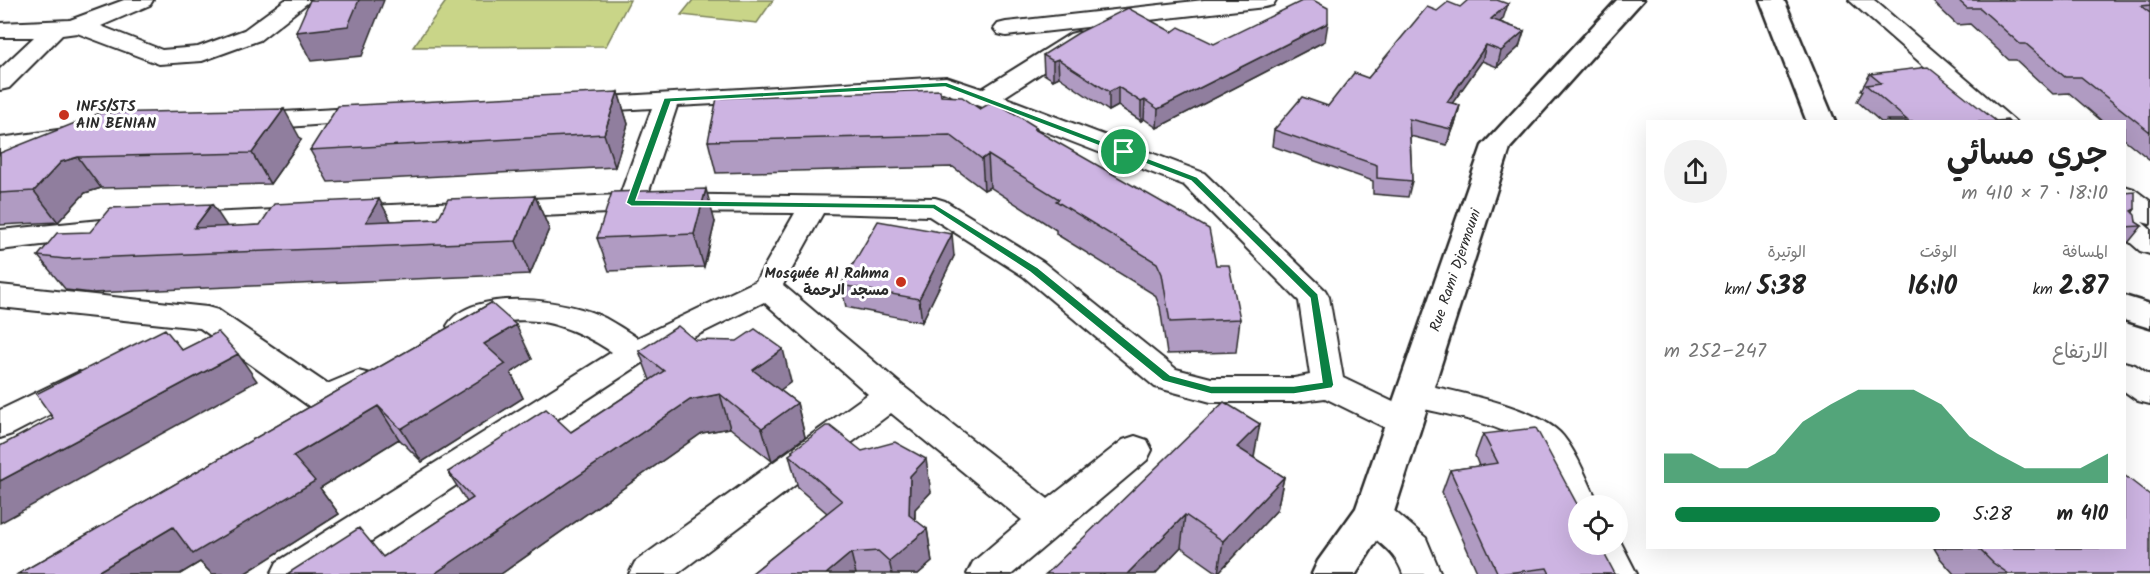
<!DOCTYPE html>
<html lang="ar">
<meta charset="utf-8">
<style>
body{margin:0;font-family:Kalam,"Playpen Sans Arabic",sans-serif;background:#f2f2f2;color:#222;direction:rtl;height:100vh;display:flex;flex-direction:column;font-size:22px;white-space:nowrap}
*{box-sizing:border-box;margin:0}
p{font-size:20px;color:#767676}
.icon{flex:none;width:33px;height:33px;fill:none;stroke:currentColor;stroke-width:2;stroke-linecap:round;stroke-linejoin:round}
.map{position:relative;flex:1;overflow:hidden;direction:ltr}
.details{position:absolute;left:1646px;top:120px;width:480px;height:429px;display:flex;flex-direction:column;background:#fff;border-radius:0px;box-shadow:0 6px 24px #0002;direction:rtl}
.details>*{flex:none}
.fabs{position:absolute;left:1568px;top:495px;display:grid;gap:12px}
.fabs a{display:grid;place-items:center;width:60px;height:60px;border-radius:50%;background:#fff;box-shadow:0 6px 24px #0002;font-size:30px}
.pin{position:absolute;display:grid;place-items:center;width:51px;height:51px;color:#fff;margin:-26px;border:3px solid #fff;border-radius:50%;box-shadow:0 2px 6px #0007}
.round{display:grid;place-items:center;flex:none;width:63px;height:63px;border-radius:32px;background:#f2f2f2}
.headline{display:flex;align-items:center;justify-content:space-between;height:102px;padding:0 18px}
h1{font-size:33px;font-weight:600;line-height:45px}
.figures{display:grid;grid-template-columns:repeat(3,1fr);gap:9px;height:102px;padding:6px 18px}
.figures div{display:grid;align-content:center}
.figures b{font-size:26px;font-weight:600}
.figures small{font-size:16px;font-weight:400}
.figures p{font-size:16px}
.chart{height:168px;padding:12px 18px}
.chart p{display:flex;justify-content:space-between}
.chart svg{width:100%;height:108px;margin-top:6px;fill:#0b8043;opacity:.7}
ul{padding:0 18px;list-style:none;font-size:20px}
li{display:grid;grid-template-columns:96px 72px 1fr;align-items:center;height:45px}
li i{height:15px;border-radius:8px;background:#0b8043}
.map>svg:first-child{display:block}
.green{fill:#c9d588;stroke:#7a805a;stroke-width:1.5}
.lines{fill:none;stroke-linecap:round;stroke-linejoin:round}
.street-casing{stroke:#2b2b2b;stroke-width:4}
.secondary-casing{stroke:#2b2b2b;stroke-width:5}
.street{fill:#fff;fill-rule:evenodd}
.secondary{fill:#fff;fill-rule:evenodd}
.wall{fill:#b09bc2;stroke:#2b2b2b;stroke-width:1.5}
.shaded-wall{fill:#907e9e;stroke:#2b2b2b;stroke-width:1.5}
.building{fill:#cdb4e2;stroke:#2b2b2b;stroke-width:1.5}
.route{fill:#0b8043;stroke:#fff;stroke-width:1.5;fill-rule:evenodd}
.poi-dot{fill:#c8321e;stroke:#fff;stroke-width:2}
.labels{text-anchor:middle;stroke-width:6;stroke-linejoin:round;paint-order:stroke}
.poi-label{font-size:15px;font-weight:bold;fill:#2b2b2b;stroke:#fff;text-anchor:start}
.street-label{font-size:15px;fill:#2b2b2b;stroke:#fff}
</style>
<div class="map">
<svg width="2150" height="574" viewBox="0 0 2150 574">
<rect width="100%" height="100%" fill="#fff"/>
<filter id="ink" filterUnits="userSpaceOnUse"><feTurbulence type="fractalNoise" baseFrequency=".0167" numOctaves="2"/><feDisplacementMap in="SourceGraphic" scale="12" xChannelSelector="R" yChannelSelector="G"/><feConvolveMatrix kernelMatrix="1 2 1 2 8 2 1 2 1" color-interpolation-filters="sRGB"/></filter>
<g filter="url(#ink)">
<path class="green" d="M447 0H630L606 46 413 47Z
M693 0H773L757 23 681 15Z"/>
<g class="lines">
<g class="street-casing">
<path id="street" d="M124 0H153L150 5 101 26 162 50 198 47 244 30 285 0H311L260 40 202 61 159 64 77 33 62 35 9 88 0 90V69L34 37H0V23L70 20Z
M1204 0H1276L1273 5 1265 7 1006 36 998 34 994 29 998 24 1006 22Z
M1849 0H1874L2016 122H1988Z
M1078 32 1086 34 1090 39 1086 44 1004 97 1204 173 1325 290 1329 297 1343 378 1416 413 1421 422 1416 431 1404 435 1392 431 1325 398 1294 402H1211L1155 387 1023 276 929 216 823 213 783 285 903 386 1048 499 1123 440 1135 436 1147 440 1152 450 1147 460 1012 574H967L973 562 1022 520 891 413 677 574H629L635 562 868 394 764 302 647 360 321 574H271L277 562 612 352C575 328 537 313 493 324 483 327 473 334 463 337L452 334 447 326C471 285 570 300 605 318 616 324 627 331 637 338L756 281 795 213 631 212 185 232 175 230 171 223 175 216 185 214 620 195 652 108 580 112 571 109 567 104 571 99 946 77 982 89 1070 34ZM943 92 1184 185 1299 301 1310 375 1294 378H1211L1176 369 1043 262 945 201 935 198 648 194 677 106Z
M371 107 380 110 384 115 380 120 248 130 239 127 235 122 239 117 248 114Z
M65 129 74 131 78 137 74 143 0 154V138Z
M2124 186 2134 189 2150 201V224L2142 222 2150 229V254L2140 251 2124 237V213L2132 215 2124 209Z
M131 217 141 219 145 226 141 233 0 250V230Z
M0 285 207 307 218 310 327 384 358 371 370 374 374 383 370 392 325 413 313 409 200 328 0 307Z
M2124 362 2135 365 2150 375V404L2138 401 2124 391Z
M79 372 91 375 95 384 91 393 12 434 0 438V410Z
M1413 382C1451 391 1538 406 1563 436 1579 456 1588 483 1600 506H1578V519L1569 516C1560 497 1552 471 1538 454 1512 422 1440 415 1401 403L1397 394 1401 385Z
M1373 500 1386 504 1426 538 1441 574H1403C1393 544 1368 541 1355 515L1360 504Z
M1617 535 1637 574H1599L1585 544H1617Z"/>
</g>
<g class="secondary-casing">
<path id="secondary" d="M1617 0H1643L1510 148 1393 515 1356 574H1312L1318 561 1356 508 1482 146Z
M1760 0H1784L1835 122H1807Z
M2124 296 2150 304V328L2124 320Z"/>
</g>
<use href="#street" class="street"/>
<use href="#secondary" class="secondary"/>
</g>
<path class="wall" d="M1931 0H2150V160L2124 139V122H2103L2069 93 2053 94 2016 60H2009L1970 24 1957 25Z
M1460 7 1503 19 1500 22 1524 31 1519 47 1497 67 1482 61 1452 103 1460 105 1456 121 1447 145 1410 136 1412 181 1408 197 1373 194V181L1272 146 1274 130 1328 106 1368 78 1437 11Z
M1172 32 1214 44 1325 41 1157 128 1144 119 1141 121 1118 106 1109 111 1059 77 1053 80 1044 74 1043 55Z
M1870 74 1996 121 2009 122H1881L1857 101 1863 91 1861 90Z
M618 92 628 124 615 167 328 182 310 150Z
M941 96 1036 127V130L1216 265 1240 319 1236 352 1167 354 1160 307 1155 295 1056 234V230L990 187 984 190 953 167 716 173 708 141Z
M301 140 270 184 101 188 85 193 58 222 0 225V153Z
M2124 193 2135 209 2133 212 2136 222 2142 226 2128 243H2124Z
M535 196 549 229 530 274 92 293 66 290 38 256 228 227 260 225 379 199 391 221 438 219Z
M715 222 704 267 609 271 597 238Z
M954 256 922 322 846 307 841 285Z
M491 303 532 359 511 373 523 398 422 462 399 439 320 488 339 514 244 574H212L200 562 180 574H18Z
M695 340 791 382 780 390 797 403 805 437 772 461 730 428 702 433 501 574H287L383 557 467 502 448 472 571 432 650 380 639 351Z
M1483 434 1615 574H1478L1442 492 1450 470 1479 466 1475 456Z
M792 451H862L931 492 915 509V520L927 529 932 562 918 574H751L827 513 798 488 789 455 792 453Z
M1254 457V458L1284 477 1277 510 1218 573 1181 547 1155 574H1046Z
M1934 548H2124L2150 574H1954L1940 558Z"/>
<path class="shaded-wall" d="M359 0H384L362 56 311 61 296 32Z
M1508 4 1503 19 1486 34 1491 19Z
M1328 23 1325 41 1157 128 1158 109Z
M1524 31 1519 47 1497 67 1501 51Z
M1486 45 1482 61 1442 118 1447 102Z
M1058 59 1059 77 1053 80V61Z
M1118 87V106L1109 111V92Z
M618 92 628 124 615 167 604 134Z
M1145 100 1144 119 1141 121V102Z
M1460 105 1456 121 1447 145 1451 129Z
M284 109 301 140 270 184 252 153Z
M988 155 990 187 984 190 982 159Z
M78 157 101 188 85 193 58 222 34 191 61 162Z
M706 189 715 222 704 267 694 234Z
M535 196 549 229 530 274 516 241Z
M379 199 397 232 366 222Z
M212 204 234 237 194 228Z
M952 234 954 256 922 322 919 299Z
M516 325 532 359 511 373 523 398 422 462 401 429 484 344Z
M783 349 791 382 763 403 753 370Z
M238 354 257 381 0 523V481Z
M720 394 730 428 702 433 501 574H434L690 400Z
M797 403 805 437 772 461 762 428Z
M378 406 399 439 320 488 339 514 244 574H212L200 562 180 574H94Z
M1260 424 1254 457 1232 480 1237 447Z
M926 459 931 492 915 509 914 540 927 529 932 562 918 574H892L889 561 909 515 910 476Z
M1284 477 1277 510 1218 573 1223 541Z
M1185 515 1181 547 1155 574H1127Z
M851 553 856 574H826Z"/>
<path class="building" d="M310 0H359L348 26 296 32Z
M1304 0H1313L1328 8V23L1158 109 1145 100 1141 102 1118 87 1109 92 1058 59 1053 61 1043 55 1078 33 1128 8 1172 32 1179 27 1214 44Z
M1468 0H1497L1508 4 1491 19 1524 31 1501 51 1486 45 1447 102 1460 105 1451 129 1409 119 1412 181 1377 178V165L1274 130 1302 97 1328 106 1354 73 1368 78 1427 7 1437 11 1448 2 1460 7Z
M1958 0H2150V5L2141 6 2150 13V132L2081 77H2065L2026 44H2020L1980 8H1967Z
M1928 67 1996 121 2007 120 2009 122H1889L1887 120H1907L1866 85 1881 83 1870 74Z
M940 90 941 96 962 97 980 109 994 101 1036 127 1034 129 1209 229 1216 265H1229L1240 319 1170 322 1162 274 1157 263 1056 201 1059 199 988 155 982 159 950 135 708 141 717 98Z
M618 92 604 134 310 150 338 106Z
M284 109 252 153 78 157 61 162 34 191 0 193V153L100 113Z
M706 189 694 234 597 238 612 192Z
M2135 192V209L2131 211 2135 215 2136 222 2142 226 2124 227V193Z
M535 196 516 241 65 259 38 256 57 233 90 232 110 208 212 204 194 228 260 225 274 204 379 199 366 222 438 219 448 199Z
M878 221 952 234 919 299 841 285Z
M491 303 516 325 484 344 506 364 401 429 378 406 293 456 315 481 193 554 173 527 94 574H18Z
M678 326 695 340 737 341 755 329 783 349 753 370 797 403 762 428 720 394 690 400 434 574H287L359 528 383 557 473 498 448 472 546 409 571 432 664 371 639 351Z
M165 329 182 350 218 332 238 354 0 481V446L53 418 36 394Z
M1224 402 1260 424 1237 447 1284 477 1223 541 1185 515 1127 574H1046Z
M826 426H830L862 451 895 442 926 459 910 476 909 515 927 529 889 561 878 551 851 553 826 574H751L842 501 789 455 793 452 792 451Z
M1536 428 1578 506V544H1599L1615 574H1550L1547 568 1498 574 1450 470 1498 463 1483 434Z
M2124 475 2150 495V574H2009L1993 563 1978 548H2124Z"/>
</g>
<path class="route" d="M946 82 1197 177 1318 294 1334 385 1332 388 1294 394H1211L1163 381 1030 272 933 209 631 206 626 203 664 98ZM945 87 1191 181 1310 298 1322 382 1294 386H1211L1170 375 1037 267 935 204 636 200 671 102Z"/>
<g class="poi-dot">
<circle cx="64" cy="115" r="6"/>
<circle cx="901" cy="282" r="6"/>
</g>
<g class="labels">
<g class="poi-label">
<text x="76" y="111">INFS/STS<tspan x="76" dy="17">AIN BENIAN</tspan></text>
<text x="889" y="278" text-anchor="end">Mosquée Al Rahma<tspan x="889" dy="17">مسجد الرحمة</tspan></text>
</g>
<g class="street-label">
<text transform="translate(1455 270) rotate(-71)" y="5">Rue Rami Djermouni</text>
</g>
</g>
</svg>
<div class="fabs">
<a><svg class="icon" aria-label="locate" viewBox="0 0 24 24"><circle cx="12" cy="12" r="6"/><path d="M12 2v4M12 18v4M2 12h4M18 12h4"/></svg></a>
</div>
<div class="pin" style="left:1124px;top:152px;background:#1e9e55"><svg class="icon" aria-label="arrive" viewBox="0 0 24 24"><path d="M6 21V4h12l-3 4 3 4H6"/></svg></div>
<section class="details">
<div class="headline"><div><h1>جري مسائي</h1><p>18:10 · 7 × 410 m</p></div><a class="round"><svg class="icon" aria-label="share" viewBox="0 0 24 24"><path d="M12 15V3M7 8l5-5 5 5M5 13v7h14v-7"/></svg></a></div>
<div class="figures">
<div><p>المسافة</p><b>2.87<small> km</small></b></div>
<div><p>الوقت</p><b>16:10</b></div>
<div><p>الوتيرة</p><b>5:38<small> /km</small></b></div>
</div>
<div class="chart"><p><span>الارتفاع</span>247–252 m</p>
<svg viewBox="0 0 160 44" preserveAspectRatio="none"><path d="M0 44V32L10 32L20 38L30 38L40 32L50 19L60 12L70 6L80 6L90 6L100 12L110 25L120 32L130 38L140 38L150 38L160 32V44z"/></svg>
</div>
<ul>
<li><b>410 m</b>5:28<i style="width:96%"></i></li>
</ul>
</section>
</div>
